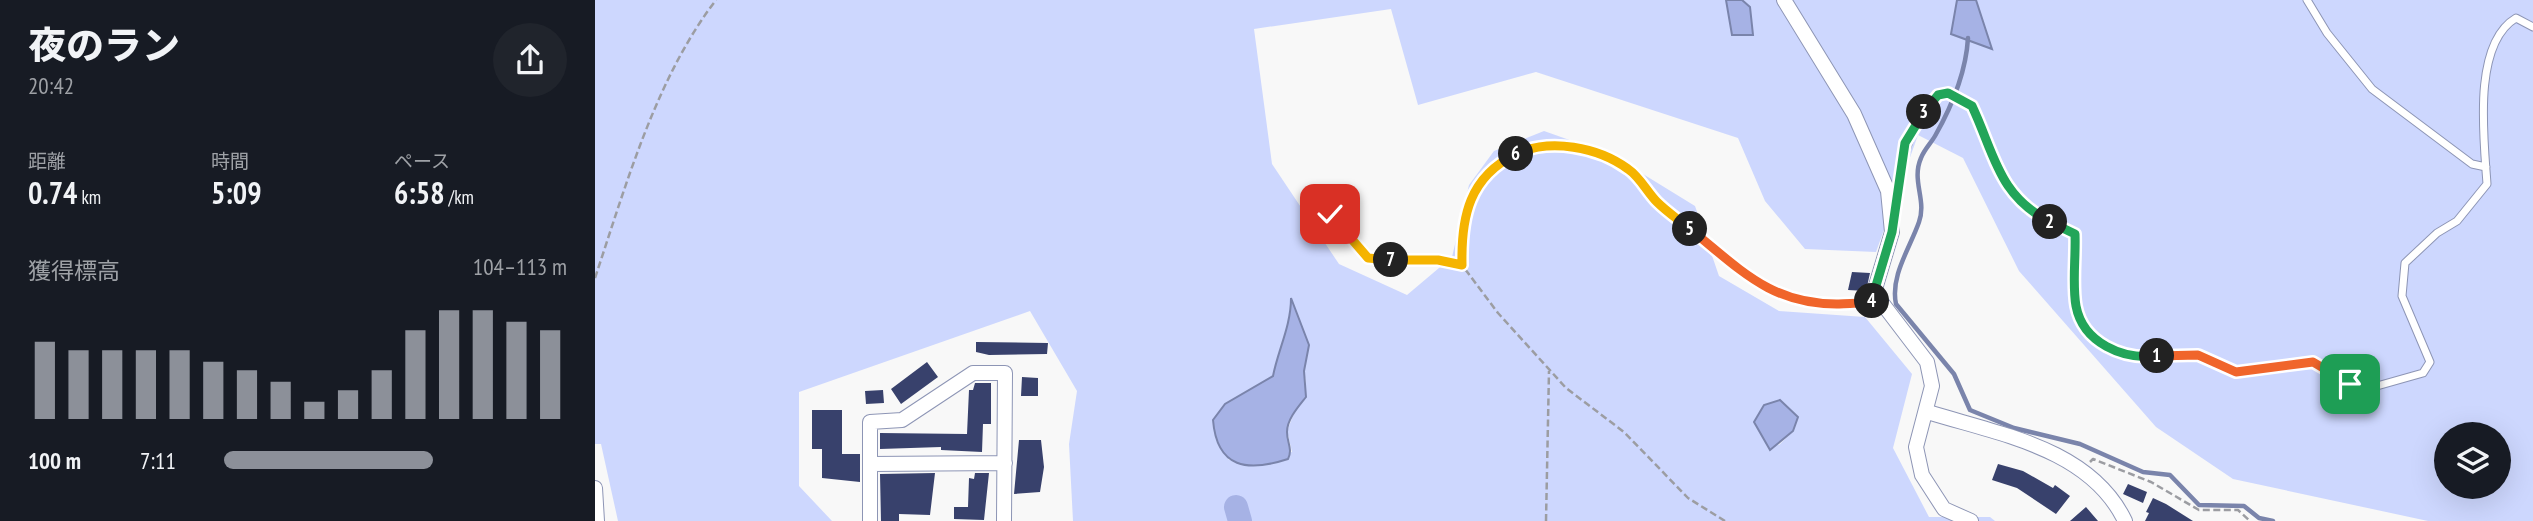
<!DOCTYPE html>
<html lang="ja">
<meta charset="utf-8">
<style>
body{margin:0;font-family:"PT Sans Narrow","Noto Sans JP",sans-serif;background:#20242c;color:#f1f3f6;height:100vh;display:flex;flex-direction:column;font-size:26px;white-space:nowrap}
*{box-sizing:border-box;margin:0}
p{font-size:23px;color:#9ea1a6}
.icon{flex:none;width:38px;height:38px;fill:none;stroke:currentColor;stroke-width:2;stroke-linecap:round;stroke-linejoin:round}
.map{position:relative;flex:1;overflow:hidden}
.details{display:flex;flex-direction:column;background:#171b24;width:595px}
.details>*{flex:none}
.fabs{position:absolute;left:1839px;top:422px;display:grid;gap:14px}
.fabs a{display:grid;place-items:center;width:77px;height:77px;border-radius:50%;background:#171b24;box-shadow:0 7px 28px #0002;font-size:35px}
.pin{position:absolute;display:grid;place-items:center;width:60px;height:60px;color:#fff;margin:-30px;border-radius:14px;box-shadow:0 4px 10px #0006}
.km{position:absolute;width:35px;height:35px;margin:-18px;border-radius:50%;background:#222;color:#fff;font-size:19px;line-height:35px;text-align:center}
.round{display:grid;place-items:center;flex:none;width:74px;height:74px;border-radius:37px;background:#20242c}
.summary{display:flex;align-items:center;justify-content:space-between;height:119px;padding:0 28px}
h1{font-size:38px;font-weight:800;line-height:52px}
.stats{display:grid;grid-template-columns:repeat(3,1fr);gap:10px;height:119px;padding:7px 28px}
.stats div{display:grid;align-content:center}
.stats b{font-size:30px;font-weight:800}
.stats small{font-size:19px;font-weight:400}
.stats p{font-size:19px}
.chart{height:196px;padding:14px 28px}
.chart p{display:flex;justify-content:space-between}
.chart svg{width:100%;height:126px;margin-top:7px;stroke:#8c9099;stroke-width:6}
ul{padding:0 28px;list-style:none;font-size:23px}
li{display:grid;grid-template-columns:112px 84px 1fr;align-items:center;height:52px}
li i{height:18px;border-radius:9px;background:#8c9099}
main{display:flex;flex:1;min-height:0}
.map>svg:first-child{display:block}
.green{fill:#cdd7fe;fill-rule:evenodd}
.water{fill:#a6b2e5;stroke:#7a84ab;stroke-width:2}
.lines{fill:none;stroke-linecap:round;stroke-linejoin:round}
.stream{stroke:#7a84ab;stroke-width:4.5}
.river{stroke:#a6b2e5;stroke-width:24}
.building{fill:#38416c}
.service-casing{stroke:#8d95b5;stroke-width:9}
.minor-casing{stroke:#8d95b5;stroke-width:16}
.path{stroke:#9c9da2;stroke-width:2.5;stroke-dasharray:7 3.5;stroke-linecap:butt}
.service{stroke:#fff;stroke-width:7}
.minor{stroke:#fff;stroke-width:14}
.split-1-casing{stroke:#fff;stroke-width:14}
.split-2-casing{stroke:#fff;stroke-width:14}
.split-3-casing{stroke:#fff;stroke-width:14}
.split-4-casing{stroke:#fff;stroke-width:14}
.split-5-casing{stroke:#fff;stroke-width:14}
.split-6-casing{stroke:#fff;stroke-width:14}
.split-7-casing{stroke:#fff;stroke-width:14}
.split-8-casing{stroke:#fff;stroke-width:14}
.split-1{stroke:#f0652b;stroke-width:9}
.split-2{stroke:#22a559;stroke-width:9}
.split-3{stroke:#22a559;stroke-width:9}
.split-4{stroke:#22a559;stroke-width:9}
.split-5{stroke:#f0652b;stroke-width:9}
.split-6{stroke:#f5b400;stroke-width:9}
.split-7{stroke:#f5b400;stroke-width:9}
.split-8{stroke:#f5b400;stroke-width:9}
</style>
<main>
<section class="details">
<div class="summary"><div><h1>夜のラン</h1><p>20:42</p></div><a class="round"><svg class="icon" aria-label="share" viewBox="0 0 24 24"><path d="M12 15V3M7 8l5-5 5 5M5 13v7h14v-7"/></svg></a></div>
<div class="stats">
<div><p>距離</p><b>0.74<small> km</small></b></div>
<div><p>時間</p><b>5:09</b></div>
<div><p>ペース</p><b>6:58<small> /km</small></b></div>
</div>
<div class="chart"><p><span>獲得標高</span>104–113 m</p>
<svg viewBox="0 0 160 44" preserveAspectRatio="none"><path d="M5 44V17M15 44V20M25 44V20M35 44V20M45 44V20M55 44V24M65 44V27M75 44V31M85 44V38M95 44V34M105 44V27M115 44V13M125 44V6M135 44V6M145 44V10M155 44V13"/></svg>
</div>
<ul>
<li><b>100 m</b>7:11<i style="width:61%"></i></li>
</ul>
</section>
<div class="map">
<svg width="1938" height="521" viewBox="0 0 1938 521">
<rect width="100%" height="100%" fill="#f8f8f8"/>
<path class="green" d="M0 0H1131L1137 35H1158L1155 7 1147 0H1362V15L1397 48 1381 0H1938V521H1833L1638 479 1561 427 1424 271 1368 158 1323 135 1281 252 1210 249 1170 201 1143 138 941 72 823 105 796 9 659 29 677 164 744 264 812 295 857 257 874 185 899 151 949 131 1017 155 1100 206 1124 276 1184 311 1270 317 1317 374 1298 448 1334 517H1395L1400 521H478L474 444 482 391 435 311 204 392V486L237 521H23L6 444H0ZM696 301 714 345 709 371 711 383 692 431 697 452 634 460 624 443 618 420 630 404 678 376C682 351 697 327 696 301ZM1165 417H1203L1198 431 1184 445 1159 422ZM1852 434H1904V486H1852Z"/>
<path class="water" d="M1131 0H1147L1155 7 1158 35H1137Z
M1362 0H1381L1397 49 1356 34Z
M696 298 714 345 709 371 711 397C704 406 692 419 692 432 692 443 698 449 693 459 653 472 622 469 618 420L630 404 678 376C683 350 696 326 696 298Z
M1185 400 1203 417 1198 431 1175 450 1159 422 1169 405Z"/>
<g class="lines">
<path class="stream" d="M1373 38C1371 72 1357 106 1340 136 1336 143 1329 150 1326 158 1316 181 1332 200 1324 222 1315 248 1295 276 1301 304L1359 374 1375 410 1419 428 1485 444 1548 472 1575 475 1604 505 1649 506 1664 518 1678 521"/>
<path class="river" d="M641 507 645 521"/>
</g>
<path class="building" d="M1257 272 1275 273 1271 291 1253 290Z
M381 342 453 343 452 354 394 355 381 352Z
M332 362 343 377 306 404 296 389Z
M427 377 443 378V396H426Z
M380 383H396V424H388L387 452 346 450V447L285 449V433L372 434 374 390H378Z
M288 390 289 403 271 404 270 391Z
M217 410H247V454H265V482L227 478V449H217Z
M424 440H446L449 467 445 492 419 494Z
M1403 464 1428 471 1458 488 1460 485 1475 496 1461 514 1422 488 1397 480Z
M340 473 335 515 304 514V521H286L285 474Z
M380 473H394L389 520 359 519V507H373L374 478 379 479Z
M1533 484 1552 492 1548 503 1528 494Z
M1558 498 1571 504 1598 521H1550L1554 513 1551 512Z
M1491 507 1503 521H1475Z"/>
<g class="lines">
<g class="service-casing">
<path id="service" d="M1712 0 1732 33 1777 89 1877 164 1891 167
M1300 216C1309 161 1305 140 1343 95L1353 93 1377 106 1405 174 1432 210 1480 235 1481 307 1490 328 1502 341 1519 351 1538 357 1603 355 1641 372 1718 362 1755 384 1782 386 1828 373 1835 362 1807 296 1810 263 1842 233 1862 221 1892 184C1889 139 1877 44 1921 18L1938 27"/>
</g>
<g class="minor-casing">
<path id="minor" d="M1189 0 1259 114 1293 191 1297 232 1280 289 1284 299 1332 362 1337 386 1321 447 1327 475 1349 509 1376 521
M1333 412C1403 434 1495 448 1530 521
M275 464 410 463
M0 488 2 521
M275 521V422L307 420 378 373H410L409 521"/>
</g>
<path class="path" d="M735 214 773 258 843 260 867 265
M0 278C31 185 61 78 121 0
M1495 462 1498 459 1556 482 1604 510H1643L1655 521
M951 521 954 371
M1130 521 1093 498 1029 432 971 388 903 313 867 265 866 231 871 208 880 189 912 159 936 147 968 146 1007 155 1035 170 1063 203 1163 283 1198 300 1271 303"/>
<use href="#service" class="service"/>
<use href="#minor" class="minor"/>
</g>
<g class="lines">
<g class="split-1-casing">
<path id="split-1" d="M1562 356 1603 355 1641 372 1718 362 1755 384"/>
</g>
<g class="split-2-casing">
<path id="split-2" d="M1455 222 1480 234C1481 257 1477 284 1481 306 1488 343 1528 360 1562 356"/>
</g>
<g class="split-3-casing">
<path id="split-3" d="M1329 112 1343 95 1353 93 1377 106C1400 155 1403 195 1455 222"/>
</g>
<g class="split-4-casing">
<path id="split-4" d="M1277 301 1284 299 1280 289 1297 232 1310 143 1329 112"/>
</g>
<g class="split-5-casing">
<path id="split-5" d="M1095 229C1145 269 1176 305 1244 304 1255 303 1266 304 1277 301"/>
</g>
<g class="split-6-casing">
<path id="split-6" d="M921 154C955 138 1003 147 1033 169 1045 177 1052 192 1062 202 1072 212 1084 220 1095 229"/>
</g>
<g class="split-7-casing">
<path id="split-7" d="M796 260H843L867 265C866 217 874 177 921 154"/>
</g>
<g class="split-8-casing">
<path id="split-8" d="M735 214 773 258 796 260"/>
</g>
<use href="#split-1" class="split-1"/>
<use href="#split-2" class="split-2"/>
<use href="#split-3" class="split-3"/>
<use href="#split-4" class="split-4"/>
<use href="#split-5" class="split-5"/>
<use href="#split-6" class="split-6"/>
<use href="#split-7" class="split-7"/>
<use href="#split-8" class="split-8"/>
</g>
</svg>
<div class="fabs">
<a><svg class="icon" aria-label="layers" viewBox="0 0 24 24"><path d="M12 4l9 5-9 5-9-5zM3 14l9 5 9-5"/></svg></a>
</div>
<div class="pin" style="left:1755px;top:384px;background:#1e9e55"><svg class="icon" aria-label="arrive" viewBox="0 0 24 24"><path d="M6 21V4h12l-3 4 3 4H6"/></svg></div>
<div class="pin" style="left:735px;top:214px;background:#d93025"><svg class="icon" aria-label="check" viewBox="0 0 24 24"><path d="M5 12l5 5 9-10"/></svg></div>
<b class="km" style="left:1562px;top:356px">1</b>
<b class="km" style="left:1455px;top:222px">2</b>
<b class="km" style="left:1329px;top:112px">3</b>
<b class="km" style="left:1277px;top:301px">4</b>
<b class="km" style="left:1095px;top:229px">5</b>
<b class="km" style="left:921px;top:154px">6</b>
<b class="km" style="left:796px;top:260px">7</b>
</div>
</main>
